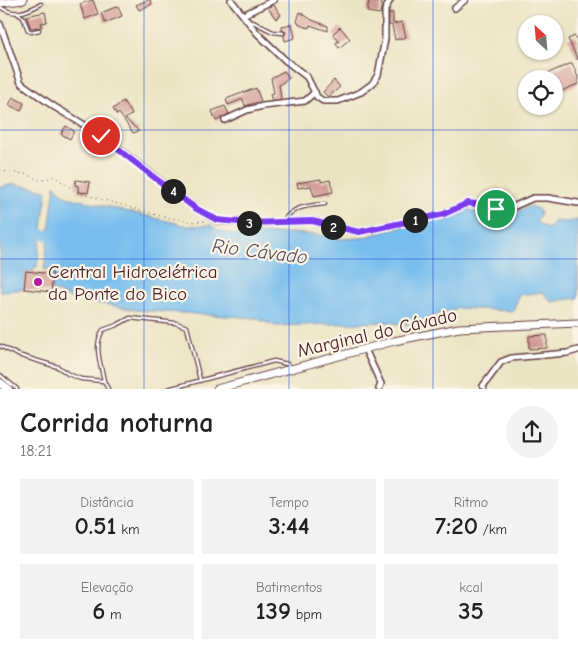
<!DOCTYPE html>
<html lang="pt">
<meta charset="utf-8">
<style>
body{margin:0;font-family:"Comic Neue",sans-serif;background:#f2f2f2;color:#222;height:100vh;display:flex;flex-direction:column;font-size:19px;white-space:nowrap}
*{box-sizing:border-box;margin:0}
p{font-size:16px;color:#767676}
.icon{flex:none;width:28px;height:28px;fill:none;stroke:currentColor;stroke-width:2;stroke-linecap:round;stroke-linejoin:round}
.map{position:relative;height:389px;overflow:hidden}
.sheet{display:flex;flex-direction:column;background:#fff;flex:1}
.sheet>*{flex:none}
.needle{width:32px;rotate:334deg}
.fabs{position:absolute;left:518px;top:15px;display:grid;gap:10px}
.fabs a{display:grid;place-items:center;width:45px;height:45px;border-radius:50%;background:#fff;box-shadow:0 1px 4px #0004;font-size:25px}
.pin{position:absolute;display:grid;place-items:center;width:42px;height:42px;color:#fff;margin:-21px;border:2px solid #fff;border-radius:50%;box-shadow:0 1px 5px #0007}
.km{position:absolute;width:25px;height:25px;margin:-12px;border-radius:50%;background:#222;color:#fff;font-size:14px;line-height:25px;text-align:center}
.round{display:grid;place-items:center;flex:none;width:52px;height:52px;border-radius:26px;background:#f2f2f2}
.overview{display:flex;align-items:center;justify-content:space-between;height:85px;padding:0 20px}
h1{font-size:28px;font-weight:800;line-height:38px}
.stats{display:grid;grid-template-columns:repeat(3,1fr);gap:8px;height:85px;padding:5px 20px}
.stats div{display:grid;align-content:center;border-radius:0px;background:#f2f2f2;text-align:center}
.stats b{font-size:25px;font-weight:800}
.stats small{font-size:14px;font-weight:400}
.stats p{font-size:14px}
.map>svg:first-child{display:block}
.water{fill:#77bdee;stroke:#606e8c}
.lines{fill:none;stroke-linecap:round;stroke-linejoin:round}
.river{stroke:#77bdee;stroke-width:10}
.building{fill:#d09993}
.lane-casing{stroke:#623d42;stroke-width:5}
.street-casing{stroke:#623d42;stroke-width:8}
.secondary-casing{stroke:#623d42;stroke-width:9}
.primary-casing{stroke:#623d42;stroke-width:10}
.path{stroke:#623d42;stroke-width:1;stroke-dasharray:1 4;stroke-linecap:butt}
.lane{stroke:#fff;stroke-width:2.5}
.street{stroke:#fff;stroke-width:5}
.secondary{stroke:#fff;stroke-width:7}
.primary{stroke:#fff;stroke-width:8}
.route-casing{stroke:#fff;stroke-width:10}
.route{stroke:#7c3aed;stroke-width:6}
.grid{fill:none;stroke:#1d4ed8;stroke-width:1;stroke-opacity:0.55}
.poi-dot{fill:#b5179e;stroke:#fcf5e5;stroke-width:2}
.labels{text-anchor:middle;stroke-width:4.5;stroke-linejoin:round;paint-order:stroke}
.poi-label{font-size:19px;fill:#4a1f2b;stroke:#fcf5e5;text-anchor:start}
.street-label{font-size:19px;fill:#4a1f2b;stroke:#fcf5e5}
.water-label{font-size:20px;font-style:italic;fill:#584e66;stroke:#fcf5e5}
</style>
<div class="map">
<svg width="578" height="389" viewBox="0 0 578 389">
<rect width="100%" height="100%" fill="#fcf5e5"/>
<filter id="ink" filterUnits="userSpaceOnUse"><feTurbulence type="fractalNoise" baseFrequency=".02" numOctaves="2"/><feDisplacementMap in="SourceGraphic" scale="10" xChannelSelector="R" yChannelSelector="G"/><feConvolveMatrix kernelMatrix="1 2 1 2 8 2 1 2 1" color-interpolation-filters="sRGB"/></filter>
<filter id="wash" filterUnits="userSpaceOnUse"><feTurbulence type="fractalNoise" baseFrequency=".0096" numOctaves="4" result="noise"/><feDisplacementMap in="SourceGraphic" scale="20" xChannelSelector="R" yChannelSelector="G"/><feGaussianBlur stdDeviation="1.12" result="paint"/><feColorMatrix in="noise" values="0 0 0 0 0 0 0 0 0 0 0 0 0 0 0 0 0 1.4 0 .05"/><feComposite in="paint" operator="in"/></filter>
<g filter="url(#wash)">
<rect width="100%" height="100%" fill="#ebe4c4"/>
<path class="water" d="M14 184 47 190 37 267H34L33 272 26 271 24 289 0 292V187Z
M55 185 67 197 188 226 211 225 218 230 236 235 289 233 320 235 340 239 361 238 468 209 490 217 512 213 531 206 539 210 540 215 536 222 548 229 555 221 567 222 578 220V298L551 302 543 292 519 295 513 311 458 308 406 325 387 322 275 326 256 318 136 310 70 298 57 292H51L54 271 44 269Z"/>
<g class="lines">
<path class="river" d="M0 235 41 234 60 238"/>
</g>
<g id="blocks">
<path class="building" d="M93 0 98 14 85 19 80 4Z
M148 0H150L152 4 139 10 136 5Z
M369 0 382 2 380 14 367 12Z
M274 5 281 15 276 19 268 8Z
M118 6 122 16 105 23 101 13Z
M45 12 47 22 41 23 42 27 31 28 26 16Z
M300 12 312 20 328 26V31L310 25 309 28 302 26 297 22Z
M389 13H393V24L402 22 406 37 395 40 392 25H389Z
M292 24 295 38 285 41 284 36 286 32 282 30V26Z
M340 27 350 39 339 48 336 43 339 41 333 34Z
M575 36 578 43V60L568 39Z
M572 63 578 77V84L554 94V79H534Z
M284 71 289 78 279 85 281 99 272 101 270 94 274 93 271 78Z
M334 80 340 87 328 97 323 92Z
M256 88 261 101 245 106 243 99 228 105 226 99Z
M13 97 24 103 21 111 9 105Z
M123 101 132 114 125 119 139 131 133 133 119 113 117 115 113 109Z
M225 106 229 114 216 121 212 111Z
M103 119 113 126 107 134 97 128Z
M66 126 74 131 70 139 61 134Z
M321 179V182L330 180 333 192 314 196 311 186 298 188 297 183Z
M76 180 90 182 88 193 78 192V186L75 185Z
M26 271 53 274 51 292 24 289Z
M547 335V348L529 349V336Z"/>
</g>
</g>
<g filter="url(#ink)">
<use href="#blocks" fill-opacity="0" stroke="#623d42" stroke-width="1"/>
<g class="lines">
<g class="lane-casing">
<path id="lane" d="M0 7C15 17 26 12 41 4
M18 14 23 17 28 30 31 32 39 30
M250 25 253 22 273 32 283 33
M284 220C294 206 308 206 325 204
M0 346 18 355 58 367 68 374 81 379 104 381 108 389
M0 375 17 389
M104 381C101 364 93 346 103 330L117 325 130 318 176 323 187 327 200 380
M485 388V389
M168 389 274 361 287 364 290 368"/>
</g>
<g class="street-casing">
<path id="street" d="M231 0 257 33 285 60 307 77 317 97 323 101H338L361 92 372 84 378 75 385 39V10L390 0
M455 8 465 0
M243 15 274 0
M0 24 21 83 53 106 101 135 195 208 217 221 249 223 312 221 359 232 444 214 468 203 484 205 496 209 515 206 533 198H548L578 203
M225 120 247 110 263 106 305 101 315 92
M365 349 381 384 379 389
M483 386 501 362 511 358 567 353 578 350"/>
</g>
<g class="secondary-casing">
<path id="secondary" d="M0 3 23 0
M217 389 394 341 459 328 578 323"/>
</g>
<g class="primary-casing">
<path id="primary" d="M0 383 8 389"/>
</g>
<path class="path" d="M0 171 25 174 41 181 54 176 76 192 164 217 195 222 206 221"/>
<use href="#lane" class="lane"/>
<use href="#street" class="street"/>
<use href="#secondary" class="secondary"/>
<use href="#primary" class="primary"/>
</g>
</g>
<g class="lines" filter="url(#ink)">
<g class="route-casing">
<path id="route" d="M101 136 151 175 195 208 217 220 249 223 312 221 359 232 444 214 468 203 484 205 496 209"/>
</g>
<use href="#route" class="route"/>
</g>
<path class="grid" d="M144 0V389M289 0V389M433 0V389M0 130H578M0 259H578"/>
<circle class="poi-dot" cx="38" cy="282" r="5"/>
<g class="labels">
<g class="poi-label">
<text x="48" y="278">Central Hidroelétrica<tspan x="48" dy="22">da Ponte do Bico</tspan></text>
</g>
<g class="street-label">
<text transform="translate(377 332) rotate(-13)" y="7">Marginal do Cávado</text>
</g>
<g class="water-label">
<text transform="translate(260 251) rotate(7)" y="7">Rio Cávado</text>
</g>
</g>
</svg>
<div class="fabs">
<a><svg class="needle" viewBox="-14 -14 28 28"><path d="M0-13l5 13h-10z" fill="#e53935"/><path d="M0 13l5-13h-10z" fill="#767676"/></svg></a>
<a><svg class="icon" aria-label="locate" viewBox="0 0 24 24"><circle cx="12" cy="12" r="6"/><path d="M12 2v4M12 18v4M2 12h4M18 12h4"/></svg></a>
</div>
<div class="pin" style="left:496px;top:209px;background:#1e9e55"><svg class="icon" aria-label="arrive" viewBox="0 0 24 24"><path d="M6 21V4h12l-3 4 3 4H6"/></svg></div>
<div class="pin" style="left:101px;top:136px;background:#d93025"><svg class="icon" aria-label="check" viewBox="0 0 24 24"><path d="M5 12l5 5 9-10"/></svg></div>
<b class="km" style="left:415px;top:220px">1</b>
<b class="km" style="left:333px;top:227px">2</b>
<b class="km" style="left:249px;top:223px">3</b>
<b class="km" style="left:173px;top:191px">4</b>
</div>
<section class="sheet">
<div class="overview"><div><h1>Corrida noturna</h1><p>18:21</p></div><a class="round"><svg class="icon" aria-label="share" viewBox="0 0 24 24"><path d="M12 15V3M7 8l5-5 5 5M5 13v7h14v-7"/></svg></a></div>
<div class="stats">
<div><p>Distância</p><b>0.51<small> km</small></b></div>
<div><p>Tempo</p><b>3:44</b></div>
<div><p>Ritmo</p><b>7:20<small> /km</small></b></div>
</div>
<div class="stats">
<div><p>Elevação</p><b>6<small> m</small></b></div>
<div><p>Batimentos</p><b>139<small> bpm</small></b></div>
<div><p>kcal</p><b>35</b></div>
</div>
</section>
